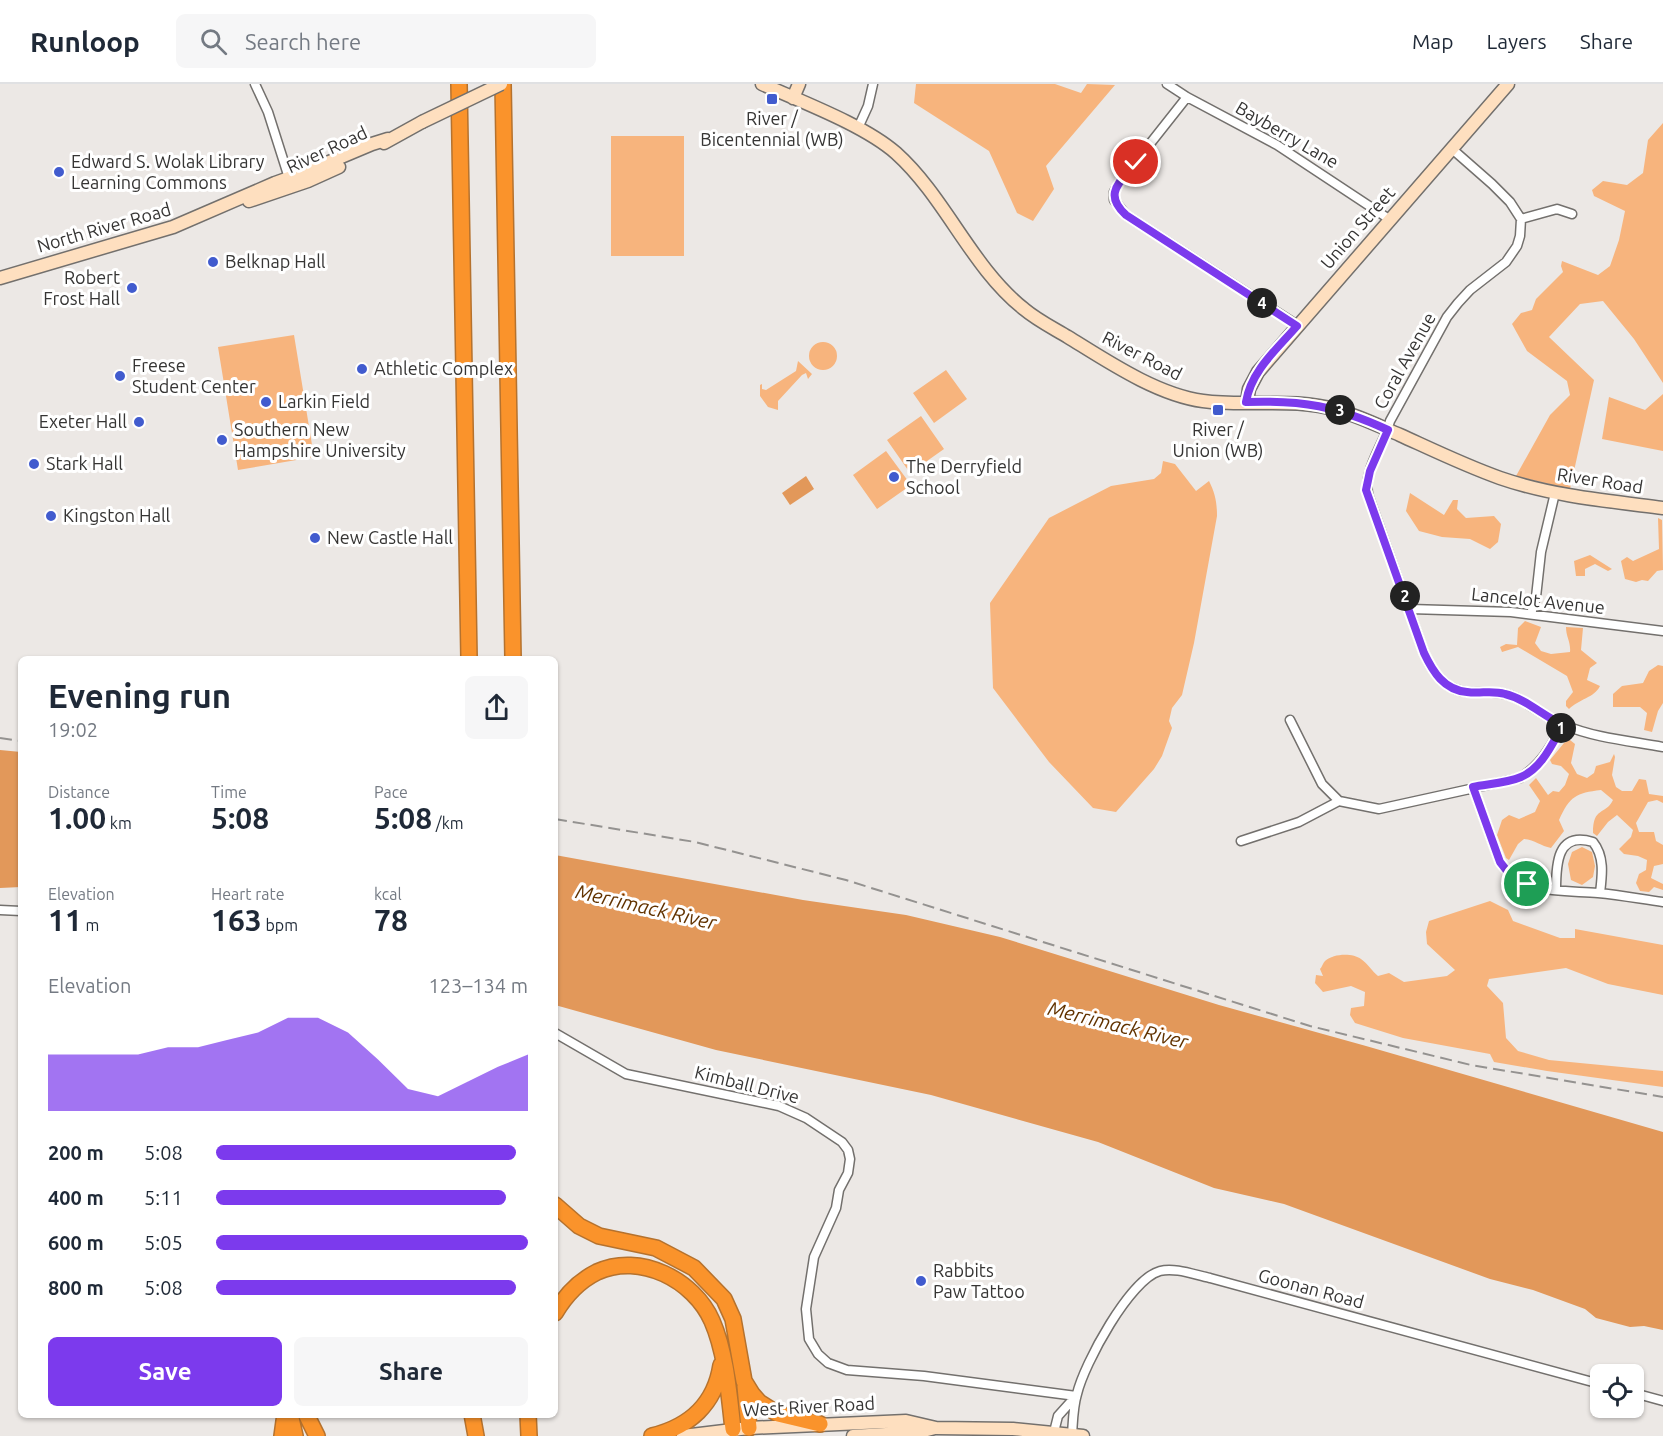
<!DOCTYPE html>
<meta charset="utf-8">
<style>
body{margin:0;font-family:Ubuntu,sans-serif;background:#f6f6f7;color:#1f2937;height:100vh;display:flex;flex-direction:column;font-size:22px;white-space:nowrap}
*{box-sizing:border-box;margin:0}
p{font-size:20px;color:#747a83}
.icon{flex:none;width:33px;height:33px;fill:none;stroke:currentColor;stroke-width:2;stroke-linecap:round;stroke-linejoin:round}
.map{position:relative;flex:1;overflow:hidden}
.panel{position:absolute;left:18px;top:572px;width:540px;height:762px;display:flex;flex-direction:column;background:#fff;border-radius:9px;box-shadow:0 2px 4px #0004}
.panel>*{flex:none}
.controls{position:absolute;left:1590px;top:1280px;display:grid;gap:12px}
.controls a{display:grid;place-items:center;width:54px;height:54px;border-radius:9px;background:#fff;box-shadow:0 2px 4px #0004;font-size:30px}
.pin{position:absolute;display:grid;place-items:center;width:51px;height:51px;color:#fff;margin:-26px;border:3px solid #fff;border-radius:50%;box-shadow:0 2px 6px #0007}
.km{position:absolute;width:30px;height:30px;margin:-15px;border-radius:50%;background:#222;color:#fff;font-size:16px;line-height:30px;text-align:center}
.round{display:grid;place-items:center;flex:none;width:63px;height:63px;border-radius:9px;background:#f6f6f7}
.summary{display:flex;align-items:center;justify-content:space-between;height:102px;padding:0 30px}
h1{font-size:33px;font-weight:700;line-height:45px}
.figures{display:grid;grid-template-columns:repeat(3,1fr);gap:9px;height:102px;padding:6px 30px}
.figures div{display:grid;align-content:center}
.figures b{font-size:30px;font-weight:700}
.figures small{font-size:16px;font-weight:400}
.figures p{font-size:16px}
.chart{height:168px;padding:12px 30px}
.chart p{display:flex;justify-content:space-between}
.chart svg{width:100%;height:108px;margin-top:6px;fill:#7c3aed;opacity:.7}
.cta{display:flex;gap:12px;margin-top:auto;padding:12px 30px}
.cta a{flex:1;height:69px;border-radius:9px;background:#7c3aed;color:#fff;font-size:24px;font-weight:700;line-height:69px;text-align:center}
.cta a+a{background:#f6f6f7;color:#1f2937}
ul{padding:0 30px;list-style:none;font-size:20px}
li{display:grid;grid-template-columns:96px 72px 1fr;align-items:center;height:45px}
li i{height:15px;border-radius:8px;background:#7c3aed}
header{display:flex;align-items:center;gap:36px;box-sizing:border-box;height:84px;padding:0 30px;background:#fff;border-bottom:2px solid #e0e1e3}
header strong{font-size:28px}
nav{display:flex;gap:33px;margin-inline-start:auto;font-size:21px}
.search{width:420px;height:54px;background:#f6f6f7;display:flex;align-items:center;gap:15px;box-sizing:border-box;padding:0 21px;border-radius:9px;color:#747a83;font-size:22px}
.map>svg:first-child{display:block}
.green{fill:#f7b47d}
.water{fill:#e2985a}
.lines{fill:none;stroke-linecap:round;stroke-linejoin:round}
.street-casing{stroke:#73706d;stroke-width:11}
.secondary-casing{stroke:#73706d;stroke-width:15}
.highway-casing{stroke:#b5722e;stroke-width:18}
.street{stroke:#fff;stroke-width:8}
.secondary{stroke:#fedfbf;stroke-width:12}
.highway{stroke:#fa932b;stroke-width:15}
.rail{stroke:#949290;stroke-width:2;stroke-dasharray:12 6;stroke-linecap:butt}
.secondary-bridge-casing{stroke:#73706d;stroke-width:15;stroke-linecap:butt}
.secondary-bridge{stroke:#fedfbf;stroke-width:12}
.route-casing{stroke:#fff;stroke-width:12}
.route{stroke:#7c3aed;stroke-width:8}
.poi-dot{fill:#415bce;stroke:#fff;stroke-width:2}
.labels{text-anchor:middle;stroke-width:6;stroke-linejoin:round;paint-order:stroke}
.poi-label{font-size:18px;fill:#363534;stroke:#fff;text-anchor:start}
.street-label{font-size:18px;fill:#363534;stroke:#fff}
.water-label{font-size:20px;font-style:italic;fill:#623300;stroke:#fff}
</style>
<header>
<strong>Runloop</strong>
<div class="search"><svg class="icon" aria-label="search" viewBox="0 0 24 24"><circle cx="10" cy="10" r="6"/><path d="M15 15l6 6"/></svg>Search here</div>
<nav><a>Map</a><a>Layers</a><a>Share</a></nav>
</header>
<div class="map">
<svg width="1663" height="1352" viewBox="0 0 1663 1352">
<rect width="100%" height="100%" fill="#ece8e5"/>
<path class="green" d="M916 0H1055L1081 9 1087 0 1115 1 1046 82 1054 105 1033 137 1017 129 989 67 914 19Z
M1663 39V299L1634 255 1603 217 1580 220 1549 253 1594 296 1570 405 1516 392 1550 331 1570 311 1567 297 1527 267 1512 240 1521 229 1532 226 1536 215 1563 188 1561 182 1562 177 1598 191 1610 182 1619 156 1625 127 1594 112 1592 106 1603 97 1627 101 1643 89 1648 56Z
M611 52H684V172H611Z
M294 251 314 373 238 386 218 263Z
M809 272a14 14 0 1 1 28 0a14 14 0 1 1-28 0Z
M798 277 812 290 808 295 806 289 802 291 778 317V326L768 323 760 312V301L762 300V305L766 306 796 287Z
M946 286 967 315 934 339 913 309Z
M1663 310V367L1602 355 1609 313 1645 326Z
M921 332 944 365 910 389 887 356Z
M886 367 911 401 877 425 853 391Z
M1163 377 1175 380 1196 407 1209 397C1215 409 1217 418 1217 432L1194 559 1182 611 1172 624 1169 637 1172 644 1162 672 1154 685 1116 728 1093 724 1049 678 993 604 990 519 1049 434 1111 402 1154 395 1161 389Z
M1410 409 1444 431 1453 416H1458L1457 425 1466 434 1494 432 1501 440 1498 458 1490 465 1470 455 1442 453 1419 447 1406 427Z
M1658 434 1662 436 1663 486 1657 487 1648 497 1642 496 1636 498 1625 495 1621 477 1627 473 1633 477 1659 465Z
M1590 471 1612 485 1608 487 1595 480 1585 485V492H1576L1574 477Z
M1525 537 1541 543 1535 559 1541 567 1551 570 1570 568C1571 558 1566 553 1566 543L1583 544 1581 566 1597 579 1590 584 1587 596 1600 602C1594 614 1579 615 1569 625L1566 622V617L1573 608 1567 592 1518 563 1502 568 1500 563 1506 560 1517 561 1518 544Z
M1658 581 1663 582V619L1658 627 1652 648 1644 646 1647 629 1640 623H1613V610L1622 602 1643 599 1649 587Z
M1570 656 1575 660 1571 679 1577 690 1587 694 1594 689 1596 682 1610 678 1614 670 1615 673 1612 691 1616 703 1622 707H1632L1639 695 1646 696 1649 710 1663 712V719L1657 716 1648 718 1636 739 1639 748H1654L1656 757 1663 761V780L1654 782 1651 794 1663 800V806L1654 803 1649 808 1640 807 1636 799 1639 790 1646 786 1647 776 1638 772 1624 770 1619 765 1631 753 1633 746 1617 731 1608 738 1597 752 1593 749C1593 722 1605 732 1613 716L1601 706C1576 709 1570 712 1559 736L1564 747 1551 764C1541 762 1535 756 1524 755L1518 760 1509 776 1506 774 1497 751 1502 736 1509 731 1519 735 1535 728 1540 717 1529 701 1536 694 1548 711 1553 707 1559 708 1565 701 1569 690 1561 682 1552 680 1550 676 1564 659Z
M1582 763 1592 768 1595 782 1593 793 1582 801 1571 796 1568 780 1572 768Z
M1490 817 1508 826 1513 837 1560 854H1575V845L1663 861V911L1608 900 1566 884 1489 895 1487 902 1503 919 1506 954 1518 967 1549 976 1663 987V1003L1547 987 1494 978 1490 970 1403 954 1355 939 1350 931 1351 924 1364 922 1365 908 1351 902 1323 908 1315 899 1316 891 1323 892 1320 885C1322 883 1323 879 1325 877 1334 869 1353 869 1361 875 1368 880 1372 887 1378 892L1389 889 1404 898 1447 892 1455 886 1427 860 1426 848 1429 837Z"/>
<path class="water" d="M806 392 814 405 790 421 782 409Z
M0 666 21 668V803L0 804Z
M555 771 803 816 906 831 1000 853 1219 921 1366 962 1663 1048V1246L1644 1242 1630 1243 1596 1234 1585 1225 1533 1206 1490 1195 1284 1120 1214 1104 1098 1058 931 1011 716 966 555 921Z"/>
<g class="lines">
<g class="street-casing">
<path id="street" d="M255 0 268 28 289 94
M1167 0 1187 13 1277 61 1389 135
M1187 13 1119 99 1114 108V116L1126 131 1297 241
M858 44 868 22 873 0
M1451 64 1492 100 1510 118 1521 135 1520 152 1517 162 1506 178 1470 206 1458 219 1447 233 1390 337C1384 361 1361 388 1369 413L1424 569C1433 589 1446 608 1471 608 1485 609 1498 607 1512 612 1530 619 1545 634 1564 641 1595 654 1630 657 1663 663
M1521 135 1557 125 1572 130
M1410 525 1511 528 1663 547
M1531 530 1536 513 1541 468 1555 409
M1290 636 1322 700 1339 717 1379 725 1520 694C1541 681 1551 662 1563 641
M1473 703 1500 778C1521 811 1564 806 1598 809 1620 811 1641 815 1663 818
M1241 757 1299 738 1339 717
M1556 806C1556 780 1557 747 1593 758 1605 773 1602 792 1600 809
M0 826 21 827
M555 949 626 990 779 1022 806 1034 842 1058 848 1066 850 1075 848 1089 839 1106 836 1124 814 1173 806 1225 809 1255 818 1270 828 1279 847 1286 924 1292 1076 1312
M1634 1309 1663 1317
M1054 1348 1058 1332 1076 1312
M1072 1351C1073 1337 1073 1323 1077 1310 1084 1280 1130 1195 1160 1187 1175 1183 1195 1191 1210 1194L1600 1300"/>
</g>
<g class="secondary-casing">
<path id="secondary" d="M762 0C802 18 864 41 896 69 946 114 971 183 1024 225 1037 236 1053 244 1068 253 1107 277 1157 311 1203 317 1248 323 1293 313 1337 326 1359 332 1379 342 1400 351 1433 366 1466 382 1500 394 1552 412 1608 417 1663 424
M793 14 799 0
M384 59 422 38
M249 117 308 97 339 83
M0 194 173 143 275 99 303 89 372 60 388 55
M1247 318 1249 305 1258 288 1508 0
M683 1352 749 1344 906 1337 936 1344 1013 1345 1083 1352
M853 1352 919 1348 935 1344"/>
</g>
<g class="highway-casing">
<path id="highway" d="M459 0 469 574
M503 0 513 574
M555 1121 579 1142 599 1152 656 1164 694 1184 724 1215 733 1235 744 1297 752 1310 759 1318 778 1330 820 1340
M555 1229C565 1212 579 1197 597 1188 640 1168 694 1196 712 1237 726 1269 729 1310 733 1345
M745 1302 749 1344
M290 1330 295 1352
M306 1330 317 1352
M472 1330 476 1352
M528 1330 529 1352
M282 1352 285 1330
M652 1352C689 1343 715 1320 721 1281"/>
</g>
<use href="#street" class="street"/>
<use href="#secondary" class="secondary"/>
<use href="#highway" class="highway"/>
<path class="rail" d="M0 654 21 657
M555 735 695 758 846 796 1310 942 1471 981 1663 1013"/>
<g class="secondary-bridge-casing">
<path id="secondary-bridge" d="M422 38 501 0"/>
</g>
<use href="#secondary-bridge" class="secondary-bridge"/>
</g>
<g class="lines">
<g class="route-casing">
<path id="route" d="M1136 78C1121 98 1102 109 1126 131L1297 242C1277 265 1251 287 1246 318 1303 316 1336 322 1388 346L1370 387 1366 406 1424 569C1433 588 1444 606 1467 608 1480 610 1492 606 1505 610 1526 615 1543 632 1563 641 1552 660 1542 684 1521 693 1507 699 1488 700 1473 703L1500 778 1511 792 1527 800"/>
</g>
<use href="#route" class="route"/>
</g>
<g class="poi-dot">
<rect x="766" y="9" width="12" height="12" rx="3"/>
<circle cx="59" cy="88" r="6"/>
<circle cx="213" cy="178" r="6"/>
<circle cx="132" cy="204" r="6"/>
<circle cx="362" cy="285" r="6"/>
<circle cx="120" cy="292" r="6"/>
<circle cx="266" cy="318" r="6"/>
<rect x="1212" y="320" width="12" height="12" rx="3"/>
<circle cx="139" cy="338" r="6"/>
<circle cx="222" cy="356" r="6"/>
<circle cx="34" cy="380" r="6"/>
<circle cx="894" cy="393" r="6"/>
<circle cx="51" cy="432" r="6"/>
<circle cx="315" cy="454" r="6"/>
<circle cx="921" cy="1197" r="6"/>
</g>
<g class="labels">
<g class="poi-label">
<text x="772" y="41" text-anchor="middle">River /<tspan x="772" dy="21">Bicentennial (WB)</tspan></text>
<text x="71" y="84">Edward S. Wolak Library<tspan x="71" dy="21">Learning Commons</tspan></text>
<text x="225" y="184">Belknap Hall</text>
<text x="120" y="200" text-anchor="end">Robert<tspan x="120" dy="21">Frost Hall</tspan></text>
<text x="132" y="288">Freese<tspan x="132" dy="21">Student Center</tspan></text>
<text x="374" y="291">Athletic Complex</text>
<text x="278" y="324">Larkin Field</text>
<text x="127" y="344" text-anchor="end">Exeter Hall</text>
<text x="234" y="352">Southern New<tspan x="234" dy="21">Hampshire University</tspan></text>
<text x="1218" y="352" text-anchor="middle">River /<tspan x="1218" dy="21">Union (WB)</tspan></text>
<text x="46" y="386">Stark Hall</text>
<text x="906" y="389">The Derryfield<tspan x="906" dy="21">School</tspan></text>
<text x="63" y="438">Kingston Hall</text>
<text x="327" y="460">New Castle Hall</text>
<text x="933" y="1193">Rabbits<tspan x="933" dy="21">Paw Tattoo</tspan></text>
</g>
<g class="street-label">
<text transform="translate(1287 51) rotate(30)" y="6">Bayberry Lane</text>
<text transform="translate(327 66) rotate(-25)" y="6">River Road</text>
<text transform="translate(104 144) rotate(-16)" y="6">North River Road</text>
<text transform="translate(1358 144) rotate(-49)" y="6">Union Street</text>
<text transform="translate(1142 272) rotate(27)" y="6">River Road</text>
<text transform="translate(1405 277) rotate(-61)" y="6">Coral Avenue</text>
<text transform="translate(1600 397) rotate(9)" y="6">River Road</text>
<text transform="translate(1538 517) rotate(6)" y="6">Lancelot Avenue</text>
<text transform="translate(747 1001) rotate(14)" y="6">Kimball Drive</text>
<text transform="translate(1311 1205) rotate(15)" y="6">Goonan Road</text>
<text transform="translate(809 1323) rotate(-3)" y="6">West River Road</text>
</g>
<g class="water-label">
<text transform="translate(646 823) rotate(13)" y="7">Merrimack River</text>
<text transform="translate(1118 941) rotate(14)" y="7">Merrimack River</text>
</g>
</g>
</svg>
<div class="controls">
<a><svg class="icon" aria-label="locate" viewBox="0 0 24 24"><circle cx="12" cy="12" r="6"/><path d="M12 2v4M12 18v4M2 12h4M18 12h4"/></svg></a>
</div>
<div class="pin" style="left:1527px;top:800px;background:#1e9e55"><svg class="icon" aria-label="arrive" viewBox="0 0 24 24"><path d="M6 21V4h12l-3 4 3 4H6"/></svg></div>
<div class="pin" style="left:1136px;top:78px;background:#d93025"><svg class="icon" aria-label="check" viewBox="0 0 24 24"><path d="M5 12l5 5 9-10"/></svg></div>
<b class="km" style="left:1561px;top:644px">1</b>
<b class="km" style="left:1405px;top:512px">2</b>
<b class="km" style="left:1340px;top:326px">3</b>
<b class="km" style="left:1262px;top:219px">4</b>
<section class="panel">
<div class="summary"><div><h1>Evening run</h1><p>19:02</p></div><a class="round"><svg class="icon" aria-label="share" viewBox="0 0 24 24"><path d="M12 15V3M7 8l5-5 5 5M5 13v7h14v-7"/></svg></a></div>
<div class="figures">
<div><p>Distance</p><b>1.00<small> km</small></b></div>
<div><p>Time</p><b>5:08</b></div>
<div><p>Pace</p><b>5:08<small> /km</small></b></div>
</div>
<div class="figures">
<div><p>Elevation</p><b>11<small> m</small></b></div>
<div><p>Heart rate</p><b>163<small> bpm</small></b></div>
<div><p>kcal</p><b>78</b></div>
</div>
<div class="chart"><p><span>Elevation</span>123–134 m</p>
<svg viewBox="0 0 160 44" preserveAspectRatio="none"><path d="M0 44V21L10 21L20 21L30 21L40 18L50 18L60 15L70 12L80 6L90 6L100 12L110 23L120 35L130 38L140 32L150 26L160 21V44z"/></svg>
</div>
<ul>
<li><b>200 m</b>5:08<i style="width:96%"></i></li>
<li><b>400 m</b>5:11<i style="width:93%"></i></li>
<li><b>600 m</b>5:05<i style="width:100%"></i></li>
<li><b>800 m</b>5:08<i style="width:96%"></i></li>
</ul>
<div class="cta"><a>Save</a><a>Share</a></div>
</section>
</div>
